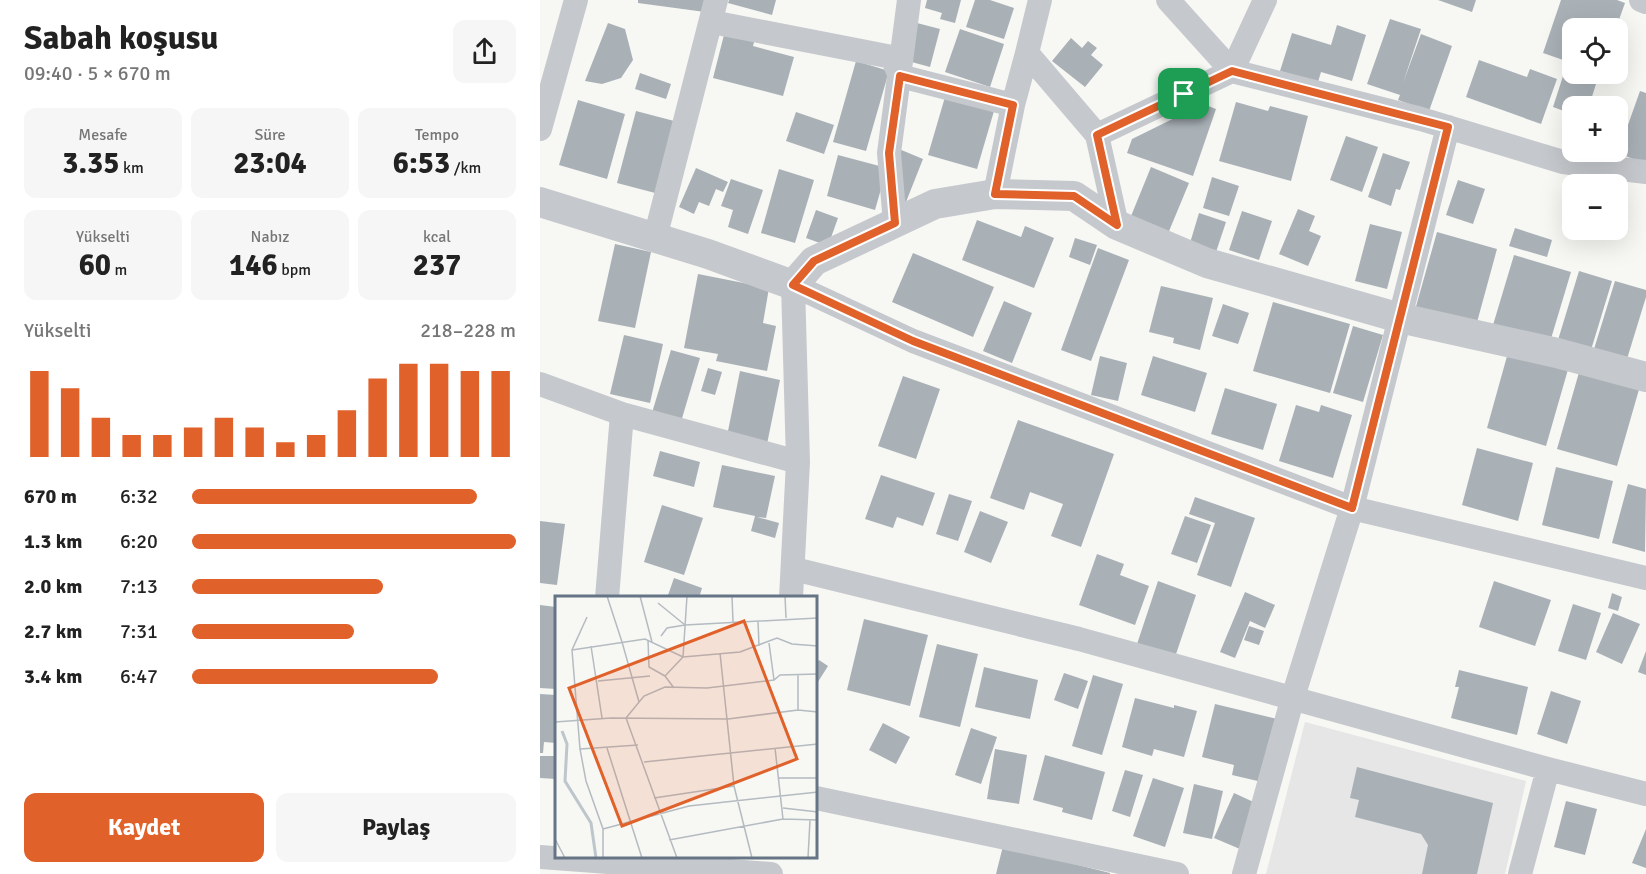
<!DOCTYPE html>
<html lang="tr">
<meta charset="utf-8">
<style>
body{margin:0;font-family:Signika,sans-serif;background:#f6f6f6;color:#222;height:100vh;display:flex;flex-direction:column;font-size:22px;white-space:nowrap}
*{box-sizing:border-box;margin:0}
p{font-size:20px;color:#767676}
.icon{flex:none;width:33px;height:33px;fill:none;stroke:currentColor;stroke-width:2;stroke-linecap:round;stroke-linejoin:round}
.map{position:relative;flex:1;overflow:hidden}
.side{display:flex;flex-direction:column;background:#fff;width:540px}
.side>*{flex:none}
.tools{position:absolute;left:1022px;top:18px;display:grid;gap:12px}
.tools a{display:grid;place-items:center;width:66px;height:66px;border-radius:12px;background:#fff;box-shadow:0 6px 24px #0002;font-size:30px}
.pin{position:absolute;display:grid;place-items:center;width:51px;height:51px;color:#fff;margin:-26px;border-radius:12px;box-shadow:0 3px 9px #0006}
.round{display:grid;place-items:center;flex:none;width:63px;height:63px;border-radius:12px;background:#f6f6f6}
.summary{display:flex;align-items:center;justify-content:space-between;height:102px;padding:0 24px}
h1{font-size:33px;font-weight:700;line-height:45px}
.figures{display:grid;grid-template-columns:repeat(3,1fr);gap:9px;height:102px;padding:6px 24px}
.figures div{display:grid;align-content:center;border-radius:12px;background:#f6f6f6;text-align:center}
.figures b{font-size:30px;font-weight:700}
.figures small{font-size:16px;font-weight:400}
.figures p{font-size:16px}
.chart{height:168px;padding:12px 24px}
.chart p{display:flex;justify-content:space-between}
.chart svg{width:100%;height:108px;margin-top:6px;stroke:#e1612a;stroke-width:6}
.action{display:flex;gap:12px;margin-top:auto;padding:12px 24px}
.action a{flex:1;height:69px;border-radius:12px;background:#e1612a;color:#fff;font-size:24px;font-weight:700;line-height:69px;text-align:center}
.action a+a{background:#f6f6f6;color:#222}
ul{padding:0 24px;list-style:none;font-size:20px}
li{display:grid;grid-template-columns:96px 72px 1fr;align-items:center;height:45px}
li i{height:15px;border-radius:8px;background:#e1612a}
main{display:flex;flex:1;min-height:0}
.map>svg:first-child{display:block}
.built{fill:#e5e6e5}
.building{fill:#a9b1b7}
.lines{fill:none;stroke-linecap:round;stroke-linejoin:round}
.minor{stroke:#c5c8cc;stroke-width:24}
.tertiary{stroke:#c5c8cc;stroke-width:30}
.route-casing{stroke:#fff;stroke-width:12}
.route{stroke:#e1612a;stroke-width:8}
.inset-river{fill:none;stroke:#bcc6cb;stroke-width:3}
.inset-road{fill:none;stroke:#b4bbc1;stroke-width:1.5}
.view{fill:#e1612a;fill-opacity:0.15;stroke:#e1612a;stroke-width:3}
.inset-edge{fill:none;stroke:#667585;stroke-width:3}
</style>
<main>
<section class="side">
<div class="summary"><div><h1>Sabah koşusu</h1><p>09:40 · 5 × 670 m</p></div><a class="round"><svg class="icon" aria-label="share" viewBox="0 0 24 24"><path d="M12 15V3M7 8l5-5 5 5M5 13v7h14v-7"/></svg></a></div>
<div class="figures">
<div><p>Mesafe</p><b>3.35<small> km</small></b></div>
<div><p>Süre</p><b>23:04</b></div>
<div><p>Tempo</p><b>6:53<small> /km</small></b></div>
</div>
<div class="figures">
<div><p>Yükselti</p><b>60<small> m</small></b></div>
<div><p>Nabız</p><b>146<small> bpm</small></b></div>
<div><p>kcal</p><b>237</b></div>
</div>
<div class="chart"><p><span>Yükselti</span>218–228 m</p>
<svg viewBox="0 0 160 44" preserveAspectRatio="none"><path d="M5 44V9M15 44V16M25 44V28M35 44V35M45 44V35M55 44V32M65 44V28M75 44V32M85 44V38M95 44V35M105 44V25M115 44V12M125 44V6M135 44V6M145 44V9M155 44V9"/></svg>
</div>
<ul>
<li><b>670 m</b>6:32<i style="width:88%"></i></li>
<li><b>1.3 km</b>6:20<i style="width:100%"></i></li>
<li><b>2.0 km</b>7:13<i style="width:59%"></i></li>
<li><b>2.7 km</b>7:31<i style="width:50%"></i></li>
<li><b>3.4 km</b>6:47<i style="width:76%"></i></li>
</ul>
<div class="action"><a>Kaydet</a><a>Paylaş</a></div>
</section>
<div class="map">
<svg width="1106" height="874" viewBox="0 0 1106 874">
<rect width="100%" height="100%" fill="#f7f7f4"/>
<path class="built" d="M765 722 986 781 965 874H726Z"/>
<path class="building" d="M98 0H166L165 12 98 3Z
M189 0H236L232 15 188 3Z
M387 0H421L415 23 400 19 402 13 385 8Z
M435 0H450L474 8 464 39 426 27Z
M898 0H936L932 12Z
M1021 0H1077L1085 3 1076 28H1032V63L1003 53Z
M850 19 881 29 863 83 881 34 912 46 889 111 858 100 860 95 827 84Z
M68 23 85 29 93 60 81 78 62 84 45 81Z
M377 23 400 29 390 67 368 61Z
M797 25 826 35 812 81 781 72 778 82 740 71 752 33 791 45Z
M186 27 216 35 213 46 254 57 243 96 173 78Z
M420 29 464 44 450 87 405 72Z
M531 38 542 48 548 41 557 48 551 55 563 65 545 87 512 61Z
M939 60 987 77 990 69 1017 79 1001 124 926 97Z
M316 61 349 71 326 151 293 142Z
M100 73 131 84 126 99 95 89Z
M1024 73 1056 84 1049 106H1032V114L1013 107Z
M1100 91 1106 93V164L1078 153Z
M405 97 454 111 437 169 388 155Z
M38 100 85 114 67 179 19 165Z
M696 102 728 111 730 106 768 116 751 181 679 161Z
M663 104 676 109 653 176 587 153 592 139Z
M96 111 138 122 119 194 77 183Z
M256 112 294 125 284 154 246 141Z
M806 136 838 147 822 192 790 180Z
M359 149 383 159 366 202 357 199Z
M843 153 870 162 860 190 856 189 851 206 828 197Z
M298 155 347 168 335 210 287 196Z
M611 167 649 183 627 236 589 221Z
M156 168 188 182 183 192 176 189 169 206 159 202 154 214 139 207Z
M239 169 274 180 255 243 221 233Z
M672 177 699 186 689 216 663 208Z
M191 179 223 190 208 234 188 227 193 210 181 206Z
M918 180 945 189 933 224 906 215Z
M758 209 775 216 769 231 781 236 768 266 739 254Z
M276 210 298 218 288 246 266 238Z
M702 211 732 221 719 260 689 250Z
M659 213 686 222 676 252 650 243Z
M437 220 481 237 485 226 514 238 494 288 422 260Z
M830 224 862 232 847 289 815 281Z
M975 228 1012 240 1007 257 969 246Z
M897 232 957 249 936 326 875 310Z
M535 238 557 245 550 265 529 257Z
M75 244 111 252 95 328 58 321Z
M558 248 589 260 551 361 521 350Z
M373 253 454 287 433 337 352 302Z
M974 255 1031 272 1010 342 953 325Z
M1039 271 1072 281 1051 350 1018 340Z
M158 274 229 288 223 323 236 326 227 371 176 361 178 354 144 348Z
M1075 281 1106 290V297L1087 359 1054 349Z
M621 286 673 298 660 350 633 343 634 338 609 332Z
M464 301 492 313 472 363 443 351Z
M733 302 810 324 790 393 713 371Z
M683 304 709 313 698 344 672 336Z
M813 326 843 335 823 402 793 393Z
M84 335 123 344 110 403 70 394Z
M969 349 1029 366 1006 446 947 428Z
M131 350 160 358 140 425 111 416Z
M560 356 587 363 578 401 551 395Z
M613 356 667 373 655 412 601 395Z
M168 368 182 372 175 395 161 391Z
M1040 369 1100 386 1077 466 1017 449Z
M200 371 240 380 226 449 186 441Z
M363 376 400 389 376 459 338 446Z
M685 388 737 404 723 450 671 434Z
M756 405 779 412 781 405 812 415 793 478 739 461Z
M478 420 574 454 541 547 511 536 523 504 490 492 484 510 450 498Z
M937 448 993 463 978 521 922 505Z
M120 451 160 462 154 487 113 476Z
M182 465 235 476 226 518 217 517 239 523 235 538 211 531 215 516 173 507Z
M1016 467 1073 481 1059 539 1002 525Z
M341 475 395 493 383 526 357 517 353 528 325 519Z
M1088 484 1106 489 1105 552 1072 543Z
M409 494 432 501 418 541 396 534Z
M655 497 715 518 691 587 657 575 675 523 649 514Z
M122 505 163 518 144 575 104 562Z
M440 511 468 522 451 563 424 552Z
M645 516 671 525 657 563 631 554Z
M0 521 25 524 17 585 0 583Z
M557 554 584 564 580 575 609 586 595 625 539 605Z
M134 578 162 588 159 598H127Z
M618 581 656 595 635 657 597 644Z
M954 581 1011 600 995 646 939 627Z
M705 592 735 605 725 628 710 621 695 658 680 652Z
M1072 593 1082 597 1078 611 1068 608Z
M1033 604 1061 613 1046 660 1018 651Z
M0 605 16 607V689L0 688Z
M1073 613 1100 624 1082 664 1056 652Z
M324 619 388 635 370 706 307 690Z
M709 626 724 631 719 645 704 640Z
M397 644 438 654 420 727 379 717Z
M1106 651V675L1098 672Z
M279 660 288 666 276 685V664Z
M444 667 498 680 490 719 435 707Z
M919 670 988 687 977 735 911 718 919 687H915Z
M524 673 548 681 538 709 514 700Z
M553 675 583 684 562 755 532 746Z
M1011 691 1041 701 1027 744 997 734Z
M0 694 16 695V743L4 742 3 753H0Z
M595 698 634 708V705L657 711 644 757 614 749 612 756 582 747Z
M675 704 737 719 722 782 692 775 694 765 662 757Z
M343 723 370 737 356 764 329 750Z
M431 728 457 737 441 784 415 775Z
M455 749 487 755 479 804 447 799Z
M505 755 565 772 552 820 522 812 523 808 493 800Z
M0 756H16V779L0 778Z
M817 767 953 803 937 874H882L888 845 881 834 815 817 819 800 810 798Z
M585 770 603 775 590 817 572 811Z
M613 778 644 788 625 847 593 836Z
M654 784 683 791 672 839 643 833Z
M694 793 720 805 700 849 674 838Z
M1026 801 1057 809 1045 855 1014 847Z
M1106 829V868L1092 863Z
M463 846 570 873V874H456Z"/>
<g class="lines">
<path class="minor" d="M500 0 487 53 557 135
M628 0 692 71 881 119 1023 162 1106 172
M1101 0 1106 2
M172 22 352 57 360 76 473 105
M0 129 36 0
M455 194 473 105 487 53
M355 223 349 153 369 0
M577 225 557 135 692 71 725 0
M115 238 176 0
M0 384 82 414 258 462
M254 569 539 639 1008 769 1106 794
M67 598 82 414
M251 598 258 462 253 285 373 341 812 508 1106 578
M276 798 637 874
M0 857 231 874
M704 874 753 697 812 508 908 127
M980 874 1008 769"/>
<path class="tertiary" d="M0 202 168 254 253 285 274 261 395 204 455 194 534 196 577 225 667 263 860 318 1017 353 1106 377"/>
</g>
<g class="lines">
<g class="route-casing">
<path id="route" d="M692 71 908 127 812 508 373 341 253 285 274 261 355 223 349 153 360 76 473 105 455 194 534 196 577 225 557 135Z"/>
</g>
<use href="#route" class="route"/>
</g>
<g transform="translate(15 596)">
<rect width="262" height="262" fill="#f7f7f4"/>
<path class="inset-river" d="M7 135 12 148 10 185 36 227 41 262"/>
<path class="inset-road" d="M52 0 67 46M85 0 97 46M177 0 178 26M230 0 231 22M103 7 130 29M32 21 17 54 25 153 31 185 48 233V262M203 25 204 50M106 40 112 32 130 29 263 22M93 44 94 71 110 80M67 46 84 106M214 47 219 84M36 50 47 122M17 54 90 43 128 61 185 56 222 42 237 48 263 50M165 57 179 190 197 262M243 79V114M43 85 95 80M119 92 110 80 128 61 132 0M71 122 89 100 110 91 152 92 219 84 225 79 263 78M71 122 122 262M0 126 56 122 173 123 243 114 263 116M52 152 87 262M220 152 228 223M25 153 83 149M89 166 263 148M223 182H263M99 202 179 190M228 212 263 216M48 233 134 210 263 196M0 243 10 262M114 244 228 223 263 224M253 262 255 224"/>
<path class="view" d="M189 25 242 163 67 230 14 92Z"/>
<rect width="262" height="262" class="inset-edge"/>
</g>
</svg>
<div class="tools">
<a><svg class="icon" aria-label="locate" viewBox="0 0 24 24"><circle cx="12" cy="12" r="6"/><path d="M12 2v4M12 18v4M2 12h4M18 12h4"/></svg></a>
<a>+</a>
<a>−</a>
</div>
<div class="pin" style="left:644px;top:94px;background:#1e9e55"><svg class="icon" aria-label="arrive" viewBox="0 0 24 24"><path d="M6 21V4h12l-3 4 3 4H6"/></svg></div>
</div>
</main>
